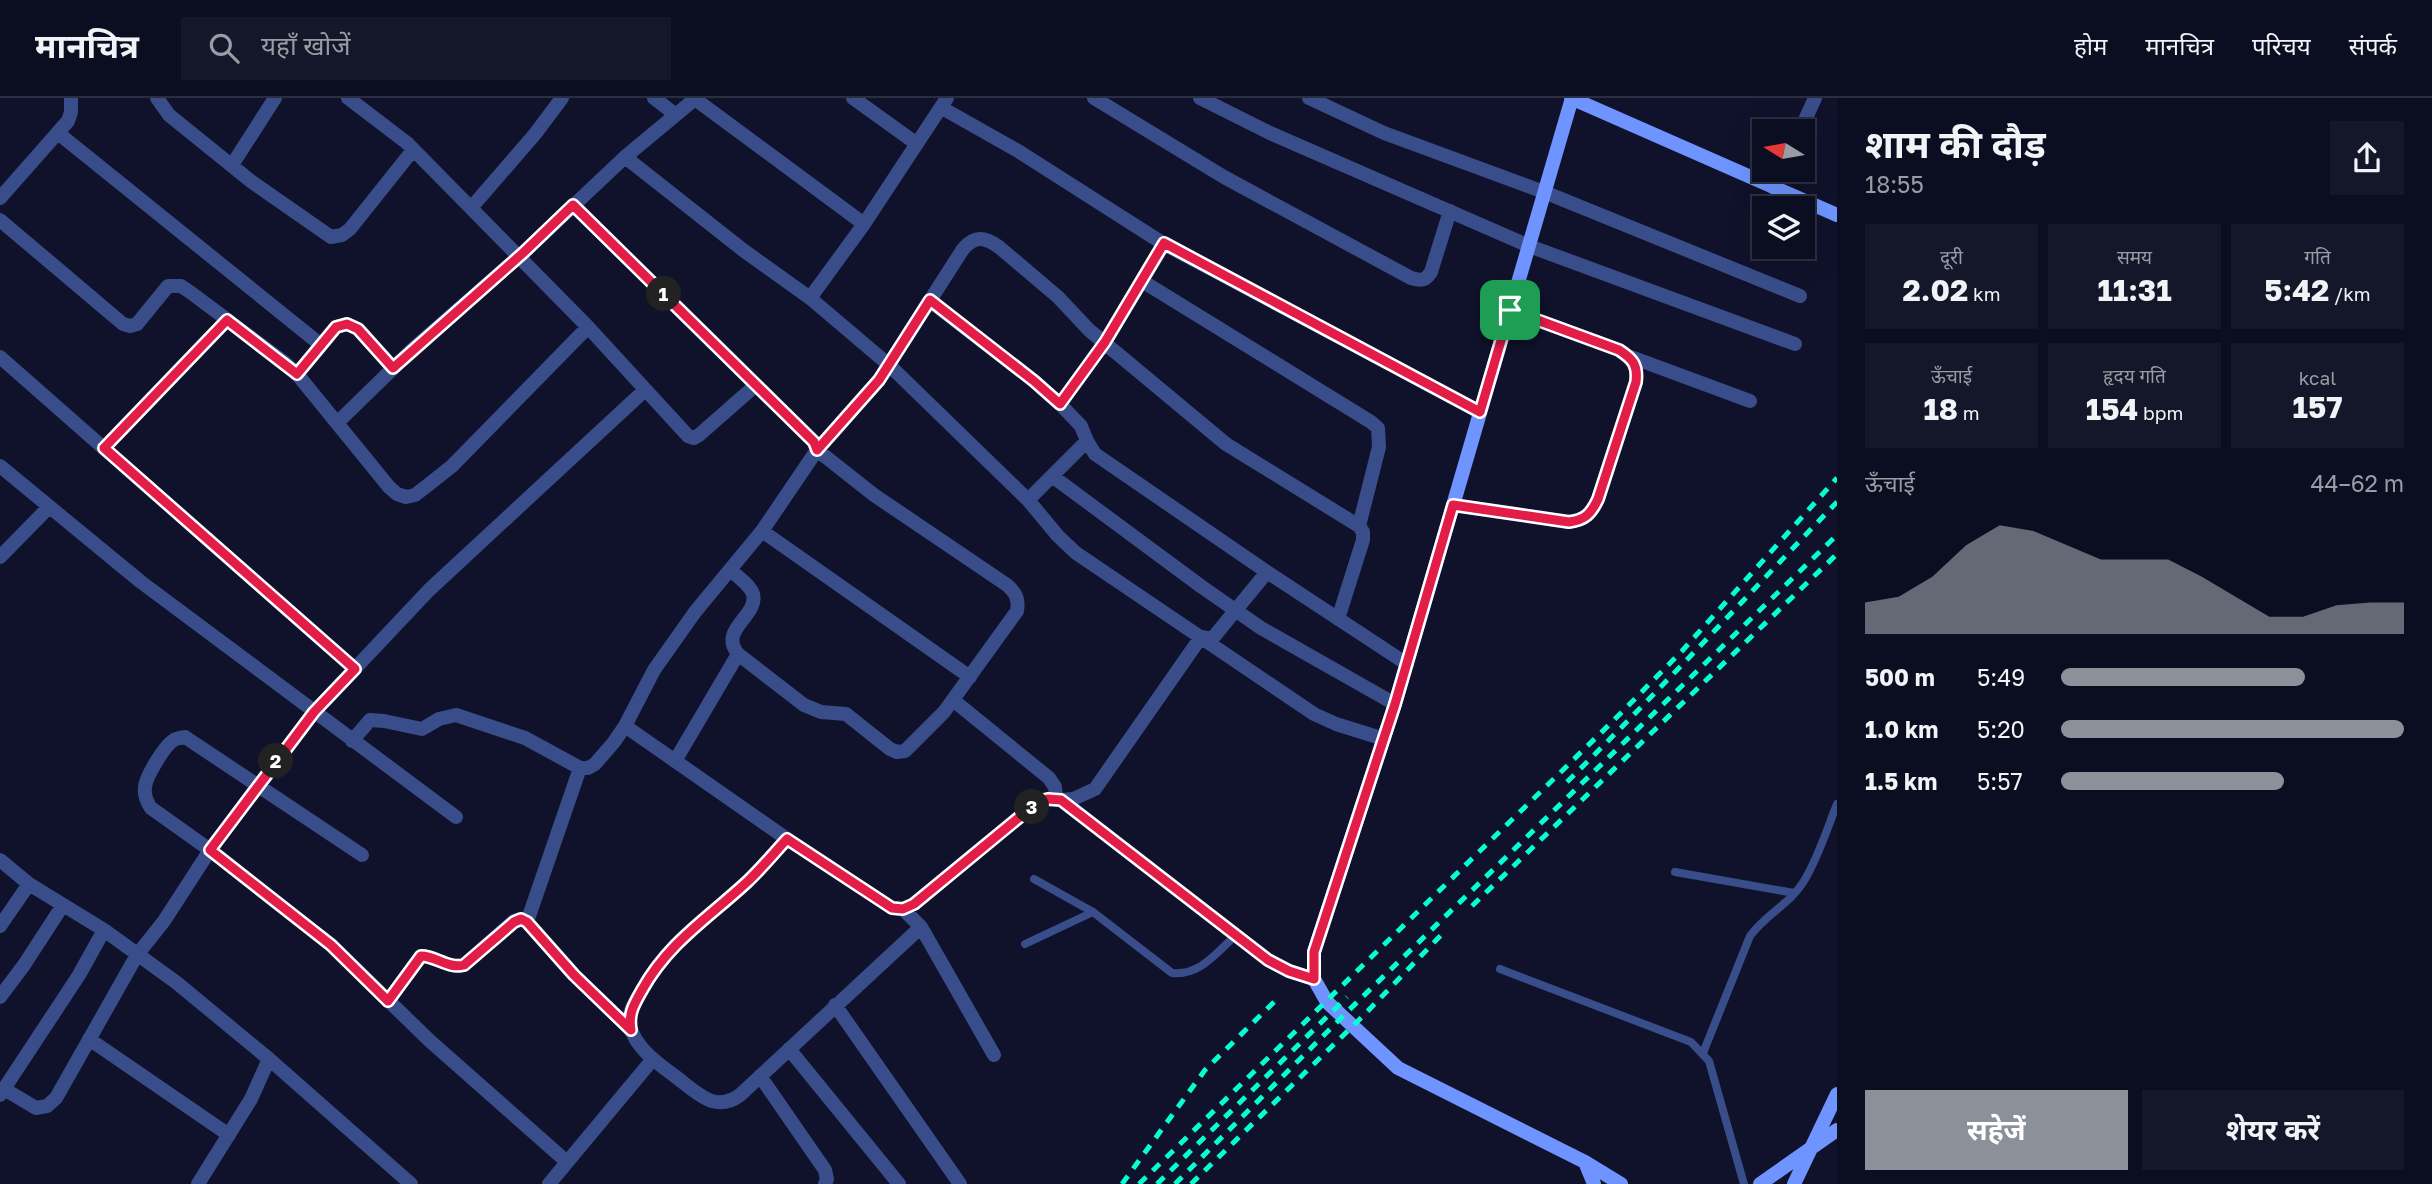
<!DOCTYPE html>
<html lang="hi">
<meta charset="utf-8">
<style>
body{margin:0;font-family:"Golos Text","Noto Sans Devanagari",sans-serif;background:#141729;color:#f1f3f6;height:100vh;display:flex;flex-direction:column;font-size:26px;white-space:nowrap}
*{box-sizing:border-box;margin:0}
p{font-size:23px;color:#9a9ca5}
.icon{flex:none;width:38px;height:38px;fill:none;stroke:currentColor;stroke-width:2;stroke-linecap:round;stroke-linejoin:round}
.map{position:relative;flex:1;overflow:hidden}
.drawer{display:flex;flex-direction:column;background:#0b0e20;width:595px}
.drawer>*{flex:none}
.needle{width:46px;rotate:281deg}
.tools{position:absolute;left:1752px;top:21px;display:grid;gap:14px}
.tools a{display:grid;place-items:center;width:63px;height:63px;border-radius:0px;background:#0b0e20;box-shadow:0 7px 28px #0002,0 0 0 2px #2b2e3e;font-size:35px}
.pin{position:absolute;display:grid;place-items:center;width:60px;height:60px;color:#fff;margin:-30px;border-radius:14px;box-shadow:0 4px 10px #0006}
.km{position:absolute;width:35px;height:35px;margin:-18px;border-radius:50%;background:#222;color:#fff;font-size:19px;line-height:35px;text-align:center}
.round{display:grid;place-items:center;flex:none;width:74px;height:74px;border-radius:0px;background:#141729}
.summary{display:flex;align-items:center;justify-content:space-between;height:119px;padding:0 28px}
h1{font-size:38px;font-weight:700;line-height:52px}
.figures{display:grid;grid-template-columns:repeat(3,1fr);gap:10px;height:119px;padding:7px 28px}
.figures div{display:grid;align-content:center;border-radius:0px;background:#141729;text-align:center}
.figures b{font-size:30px;font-weight:700}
.figures small{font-size:19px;font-weight:400}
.figures p{font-size:19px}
.chart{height:196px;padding:14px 28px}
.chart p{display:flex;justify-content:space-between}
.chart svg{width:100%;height:126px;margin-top:7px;fill:#8c9099;opacity:.7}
.cta{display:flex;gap:14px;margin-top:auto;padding:14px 28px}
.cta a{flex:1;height:80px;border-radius:0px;background:#8c9099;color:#fff;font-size:28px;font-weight:700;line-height:80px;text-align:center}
.cta a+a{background:#141729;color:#f1f3f6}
ul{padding:0 28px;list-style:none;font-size:23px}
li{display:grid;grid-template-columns:112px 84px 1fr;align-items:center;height:52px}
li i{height:18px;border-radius:9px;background:#8c9099}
header{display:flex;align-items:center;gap:42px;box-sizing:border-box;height:98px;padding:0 35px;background:#0b0e20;border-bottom:2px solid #2b2e3e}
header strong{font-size:33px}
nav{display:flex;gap:38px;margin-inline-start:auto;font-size:24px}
.search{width:490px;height:63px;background:#141729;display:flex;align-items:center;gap:18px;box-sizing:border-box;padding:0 24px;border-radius:0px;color:#9a9ca5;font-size:26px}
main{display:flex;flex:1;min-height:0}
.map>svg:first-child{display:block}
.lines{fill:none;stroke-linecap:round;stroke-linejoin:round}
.lane{stroke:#394d8a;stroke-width:8}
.street{stroke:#394d8a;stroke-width:14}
.secondary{stroke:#6f94ff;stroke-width:14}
.rail{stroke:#04ffd2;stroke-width:5;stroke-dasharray:10 9;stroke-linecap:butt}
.route-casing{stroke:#fff;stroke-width:14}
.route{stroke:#e11d48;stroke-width:9}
</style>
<header>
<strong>मानचित्र</strong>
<div class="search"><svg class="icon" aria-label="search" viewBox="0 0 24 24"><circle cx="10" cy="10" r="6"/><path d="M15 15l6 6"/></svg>यहाँ खोजें</div>
<nav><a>होम</a><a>मानचित्र</a><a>परिचय</a><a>संपर्क</a></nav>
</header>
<main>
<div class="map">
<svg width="1837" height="1086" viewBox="0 0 1837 1086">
<rect width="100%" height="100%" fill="#0f122a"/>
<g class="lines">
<path class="lane" d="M1675 774 1794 795
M1034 781 1093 814 1172 875C1200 878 1216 855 1236 837
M1025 846 1093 814
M1500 871 1691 944 1709 963 1744 1086
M1703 955 1750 838C1765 817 1791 805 1804 783 1818 760 1827 731 1837 706"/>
<path class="street" d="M157 0 169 17 252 84 331 139 342 137 350 131 413 52
M348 0 407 45 588 229 688 338 694 340 699 337 756 287
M654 0 676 17
M853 0 917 46
M1094 0 1224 79 1411 180C1421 183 1425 183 1431 174L1450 113
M1200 0 1270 35 1529 148 1795 246
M1309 0 1384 35 1544 94 1800 198
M695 1 864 126
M942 10 1018 53 1164 146 1480 314
M1800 33 1815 0
M58 35 321 247
M625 59 743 152 810 200 889 267 1028 402 1058 438 1076 455 1314 616 1336 626 1384 641
M232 67 275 0
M1774 90 1783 72
M0 100 68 23 71 14V0
M573 107 814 344 817 352 874 397 1007 487C1016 495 1019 501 1017 513L944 614 905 653 897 654 890 651 846 616 821 614 804 607 738 556C718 531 759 518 753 496 750 487 737 478 730 472
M471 110 535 36 562 0
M0 122 123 226 130 228 137 226 168 188H181L190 194 284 264 297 276 389 389 397 396 406 399 415 397 428 387 452 368 588 229
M1142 183 1371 324 1378 330 1379 349 1359 428
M810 200 864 126 947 0
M930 203 1034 283 1060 306 1081 328 1087 343 1095 356 1267 474 1407 566
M0 259 355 571
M1631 259 1750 303
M297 276 336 229 347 226 358 231 393 270
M1060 306 1105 244 1164 146
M338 324 414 250 523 155 625 59 696 0
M104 350 227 222
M0 368 141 484 456 719
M1052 378 1202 489 1261 530 1395 606
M1028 402 1087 343
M1453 407 1569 424C1585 422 1591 416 1598 401L1636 284C1638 267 1633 261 1619 252L1510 212
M762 433 970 579
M0 459 49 409
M953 602 1049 680 1055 689 1056 700
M625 628 787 741 892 810 903 811 914 806 1039 703 1048 701 1061 702 1268 862 1289 873 1314 881
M352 643 370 622 384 623 422 631 439 621 456 617 525 640 580 670H588L595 666 614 644 625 628 654 572 695 514 762 433 817 352 879 282 963 151C975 137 985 139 999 149L1058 199 1089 232 1226 346 1359 428 1363 434V442L1338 521
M675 663 738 556
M1061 702 1073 701 1095 691 1201 539 1212 541 1267 474
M787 741C774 755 761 771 747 784 706 822 669 843 641 894 634 905 627 916 630 928 636 952 662 968 680 982 700 998 717 1014 740 997L921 829
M362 757 185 639C181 640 177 640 174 642 165 647 146 678 145 689 144 697 146 703 151 710L210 752 331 847 430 943 567 1064
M0 762 29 786 104 832 177 885 269 961 411 1086
M903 811 921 829 994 957
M527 824 580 670
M0 828 29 786
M0 899 24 867 63 807
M388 903 421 858C436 858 448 871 464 867L514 823 521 821 527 824 574 877 631 932
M835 907 960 1086
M89 941 229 1037
M789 951 899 1086
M760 978 825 1072 827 1081 825 1086
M4 991 36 1010 47 1008 56 1000 137 857 164 823 210 752 314 614 429 492 645 292
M0 997 79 877 104 832
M198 1086 251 1001 269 961
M549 1086 653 961"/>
<path class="secondary" d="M1571 0 1837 117
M1572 0 1395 606 1314 854V881L1327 904 1398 970 1585 1064 1621 1086
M1585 1064 1594 1086
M1760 1086 1837 1032
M1794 1086 1837 996"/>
<path class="rail" d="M1567 684C1659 593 1747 498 1837 404
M1472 808 1837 456
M1122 1086 1205 972 1276 902
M1139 1086 1614 622 1682 553 1837 380
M1157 1086 1347 899
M1175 1086 1348 913 1837 437
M1191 1086 1364 917 1444 834"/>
</g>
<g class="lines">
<g class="route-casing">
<path id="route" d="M573 107 814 344 817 352 879 282 930 202 1034 283 1060 306 1105 244 1164 145 1480 314 1510 212 1619 252C1633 261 1638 267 1636 284L1598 401C1591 416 1585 422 1569 424L1453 407 1395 606 1314 854V881L1289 873 1268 862 1061 702 1048 701 1039 703 914 806 903 811 892 810 787 741C774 755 761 771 747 784 707 821 669 844 642 892 634 906 628 916 631 932L574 877 527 824 521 821 514 824 464 867C448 871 436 858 421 858L388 903 331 847 210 752 314 614 355 571 104 350 227 222 297 276 336 229 347 226 358 231 393 270 523 155Z"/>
</g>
<use href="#route" class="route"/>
</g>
</svg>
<div class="tools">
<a><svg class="needle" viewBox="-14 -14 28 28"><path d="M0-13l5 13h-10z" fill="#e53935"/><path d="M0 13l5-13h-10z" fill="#9a9ca5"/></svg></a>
<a><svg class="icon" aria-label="layers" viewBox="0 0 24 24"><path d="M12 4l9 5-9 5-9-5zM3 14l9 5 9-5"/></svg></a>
</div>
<div class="pin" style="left:1510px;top:212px;background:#1e9e55"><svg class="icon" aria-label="arrive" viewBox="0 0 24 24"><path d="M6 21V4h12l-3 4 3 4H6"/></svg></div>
<b class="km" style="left:664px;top:196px">1</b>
<b class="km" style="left:276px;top:663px">2</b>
<b class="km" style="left:1032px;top:709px">3</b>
</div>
<section class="drawer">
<div class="summary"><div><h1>शाम की दौड़</h1><p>18:55</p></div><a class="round"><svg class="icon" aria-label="share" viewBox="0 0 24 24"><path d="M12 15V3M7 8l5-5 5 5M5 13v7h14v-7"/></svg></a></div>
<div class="figures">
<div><p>दूरी</p><b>2.02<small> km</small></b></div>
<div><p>समय</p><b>11:31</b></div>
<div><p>गति</p><b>5:42<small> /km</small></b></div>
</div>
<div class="figures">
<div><p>ऊँचाई</p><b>18<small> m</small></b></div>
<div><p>हृदय गति</p><b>154<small> bpm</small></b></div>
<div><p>kcal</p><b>157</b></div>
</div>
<div class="chart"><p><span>ऊँचाई</span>44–62 m</p>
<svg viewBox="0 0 160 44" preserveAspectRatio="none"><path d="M0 44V33L10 31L20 24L30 13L40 6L50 8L60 13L70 18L80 18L90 18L100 24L110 31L120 38L130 38L140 34L150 33L160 33V44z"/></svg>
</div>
<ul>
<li><b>500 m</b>5:49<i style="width:71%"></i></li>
<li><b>1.0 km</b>5:20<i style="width:100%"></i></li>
<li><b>1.5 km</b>5:57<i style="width:65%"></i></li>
</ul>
<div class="cta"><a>सहेजें</a><a>शेयर करें</a></div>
</section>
</main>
